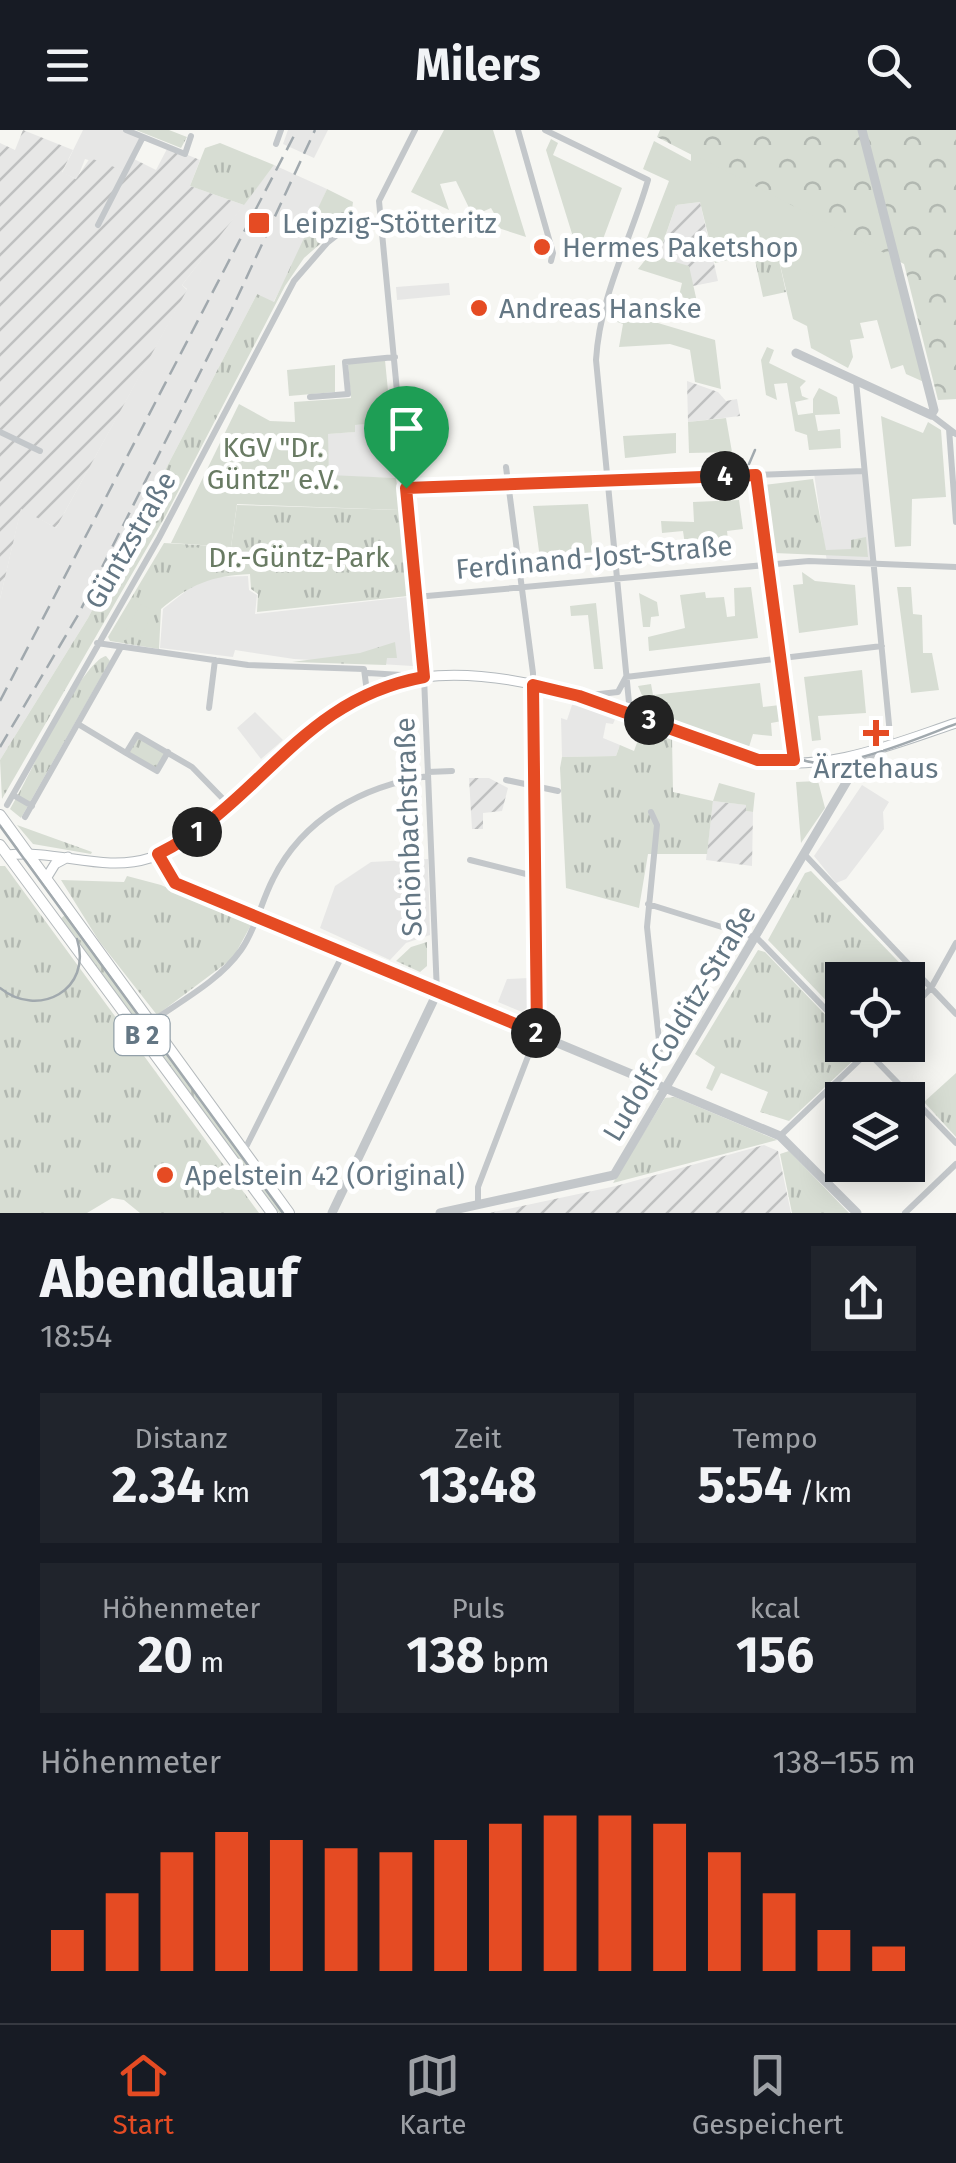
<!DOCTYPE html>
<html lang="de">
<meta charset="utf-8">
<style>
body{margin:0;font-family:"Fira Sans",sans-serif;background:#20242c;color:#f1f3f6;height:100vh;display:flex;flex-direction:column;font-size:38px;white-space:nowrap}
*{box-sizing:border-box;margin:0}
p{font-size:32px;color:#9ea1a6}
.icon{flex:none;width:55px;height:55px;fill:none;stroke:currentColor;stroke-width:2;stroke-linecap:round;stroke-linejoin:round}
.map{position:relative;height:1083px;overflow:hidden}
.panel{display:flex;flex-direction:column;background:#171b24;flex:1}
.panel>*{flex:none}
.fabs{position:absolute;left:825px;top:832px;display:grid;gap:20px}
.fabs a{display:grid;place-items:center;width:100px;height:100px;border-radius:0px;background:#171b24;box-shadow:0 5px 25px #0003;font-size:50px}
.pin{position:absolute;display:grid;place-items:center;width:85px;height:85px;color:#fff;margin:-102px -42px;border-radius:50% 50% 50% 0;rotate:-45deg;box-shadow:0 0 10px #0007}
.pin .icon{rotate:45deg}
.km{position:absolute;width:50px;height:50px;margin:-25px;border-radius:50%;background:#222;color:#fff;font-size:28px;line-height:50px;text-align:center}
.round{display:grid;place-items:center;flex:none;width:105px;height:105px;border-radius:0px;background:#20242c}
.head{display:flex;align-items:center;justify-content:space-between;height:170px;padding:0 40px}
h1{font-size:55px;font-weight:700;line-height:75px}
.figures{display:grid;grid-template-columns:repeat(3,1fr);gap:15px;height:170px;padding:10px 40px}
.figures div{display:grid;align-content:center;border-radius:0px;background:#20242c;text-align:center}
.figures b{font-size:50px;font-weight:700}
.figures small{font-size:28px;font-weight:400}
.figures p{font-size:28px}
.chart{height:280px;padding:20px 40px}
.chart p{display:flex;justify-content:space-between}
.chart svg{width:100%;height:180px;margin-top:10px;stroke:#e54b23;stroke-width:6}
header{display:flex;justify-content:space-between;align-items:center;height:130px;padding:0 40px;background:#171b24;font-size:45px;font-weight:700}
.dock{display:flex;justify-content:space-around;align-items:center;height:140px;border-top:2px solid #363941;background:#171b24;font-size:28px;color:#9ea1a6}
.dock a{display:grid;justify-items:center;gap:5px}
.dock .active{color:#e54b23}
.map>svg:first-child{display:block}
.built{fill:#e7e7e6}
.industrial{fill:url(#industrial-furrows)}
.grass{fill:url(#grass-tufts)}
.forest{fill:url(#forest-crowns)}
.garden{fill:#d7ddd3}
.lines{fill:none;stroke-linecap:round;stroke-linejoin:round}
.secondary-casing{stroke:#b3b9bd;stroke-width:11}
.primary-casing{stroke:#b4b9bc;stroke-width:12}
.minor{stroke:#c3c7ca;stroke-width:6}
.tertiary{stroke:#c3c7ca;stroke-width:9}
.secondary{stroke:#fff;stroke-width:9}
.primary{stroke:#fff;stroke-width:10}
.tram{stroke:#a1a9ae;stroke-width:2.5}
.rail{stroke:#a1a9ae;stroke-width:2.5;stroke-dasharray:15 8;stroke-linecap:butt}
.route-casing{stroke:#fff;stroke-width:20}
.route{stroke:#e54b23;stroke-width:12}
.poi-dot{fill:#e54b23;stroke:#fff;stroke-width:4}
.labels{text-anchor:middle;stroke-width:10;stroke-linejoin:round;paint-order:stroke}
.shield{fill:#fff;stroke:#92a0a9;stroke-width:2.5}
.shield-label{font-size:25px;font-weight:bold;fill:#647784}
.poi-label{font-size:28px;fill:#647784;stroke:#fff;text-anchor:start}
.park-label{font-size:28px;fill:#697b63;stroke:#fff}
.street-label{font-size:28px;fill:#647784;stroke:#fff}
</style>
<header><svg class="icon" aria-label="menu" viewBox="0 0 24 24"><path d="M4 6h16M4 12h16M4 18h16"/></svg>Milers<svg class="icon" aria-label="search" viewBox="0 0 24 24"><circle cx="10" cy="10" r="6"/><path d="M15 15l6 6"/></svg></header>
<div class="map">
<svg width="956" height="1083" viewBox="0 0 956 1083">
<defs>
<pattern id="industrial-furrows" width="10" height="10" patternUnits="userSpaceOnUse" patternTransform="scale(2.5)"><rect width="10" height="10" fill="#e7e7e6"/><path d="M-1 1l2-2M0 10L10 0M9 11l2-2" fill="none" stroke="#bfc0c0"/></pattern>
<pattern id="grass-tufts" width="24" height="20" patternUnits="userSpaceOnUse" patternTransform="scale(2.5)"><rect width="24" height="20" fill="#d7ddd3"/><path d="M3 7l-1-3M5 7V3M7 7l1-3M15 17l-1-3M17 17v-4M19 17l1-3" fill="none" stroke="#b2b8b1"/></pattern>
<pattern id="forest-crowns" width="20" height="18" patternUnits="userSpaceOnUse" patternTransform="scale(2.5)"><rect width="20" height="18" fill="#d7ddd3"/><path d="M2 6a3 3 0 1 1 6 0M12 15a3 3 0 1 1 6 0" fill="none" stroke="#b2b8b1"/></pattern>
</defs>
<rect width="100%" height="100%" fill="#f6f6f2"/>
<path class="built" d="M83 0H126L143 7 125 41 85 29 77 49 62 43Z
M288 0H328L314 28 283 14Z
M274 35 327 59 298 125 273 173 257 164 88 488 0 630V469L21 378 56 398 187 159 182 155Z
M449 153 450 165 397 170 396 157Z
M391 292 396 348 329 346 327 304 354 302V295Z
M864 341 874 434 827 432 814 343Z
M248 446 249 460 257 465 255 484 407 467 413 536 294 529 235 520 233 527 160 518 163 479 191 457 214 447Z
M573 572 616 587 613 594 606 593 603 608 620 615 616 626 562 627 561 588 567 590Z
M255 582 283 610 261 629 237 598Z
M862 655 889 672 883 682 884 699 846 749 836 753 814 726Z
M428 729 430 805 406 813 390 830 320 798 335 756 371 732Z
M529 848V876L522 882 498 872 507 849Z"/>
<path class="industrial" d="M23 0 73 20 62 42 76 49 90 28 125 41 132 28 156 40 168 17 200 30 190 56 244 75 182 155 187 160 56 398 21 379 0 469V13L15 20Z
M700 72 718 151 693 156 658 128 676 75Z
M687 251 718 262 726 271 737 269 740 286 688 292Z
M469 648H489L508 658 502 681 483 683V699H472Z
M713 671 747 675 746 681 753 682 752 736 706 730Z
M764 1015 778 1021 791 1083H489L616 1056Z"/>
<path class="grass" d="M136 0H169L187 7 181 18Z
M220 13 274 35 244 75 190 56 205 18Z
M327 59 353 72 351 87 304 128 285 156 166 385 2 669 0 630 88 488 257 164 274 172Z
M778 126 786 162 763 167 755 130Z
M813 349 826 420 851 419V410L866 407 868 427 774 423 764 355Z
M237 375 400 380 408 466 257 482 258 464 251 459 250 444C211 446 191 454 161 479L159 519 110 511 108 507 164 413 231 417Z
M395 512 397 528H387L386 535 292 532 360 523Z
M106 526 110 531 21 688 10 679 20 661C34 635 83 531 106 526Z
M643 596 672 607 673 662 713 671 707 724H648L639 778 566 758 560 638 562 627 616 626 620 615 634 621Z
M137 607 165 623 157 639 129 623Z
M17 695 92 722 91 724 33 714Z
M0 736H5L259 1083H140L124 1070 112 1068 87 1083H0Z
M811 741 922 856 908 872V850H842V887L768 810 805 743Z
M127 746 161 755 251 795 233 828 157 885 99 811 61 750 124 752Z
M69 782 92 822 285 1083H279L252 1048 60 789Z
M427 812V836L420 842 396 831 411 817Z
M758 820 765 822 842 902V915L858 918 859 925 789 991 760 982 768 962 721 943 712 961 706 958 715 937 695 924Z
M956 943V1007L924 972Z
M675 967 777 1010 613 1053 665 968Z
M789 1021 849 1083H792L780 1024Z"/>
<path class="forest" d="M660 0H956V269L938 270 904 134 657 7Z"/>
<path class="garden" d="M444 0H493L526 107 486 94 498 90 491 78 473 86 456 51 440 54 449 80 411 62Z
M551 9 558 13 553 25 622 58 596 128 578 123 546 20Z
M654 11 691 31V23L894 128 924 252 906 244 903 235 891 239 877 190 860 193 864 208 850 210 853 227 848 238 811 218 807 196 793 189 778 126 755 130 753 124 715 133 700 72 676 75 658 127 689 136 697 172 679 166 682 153 638 139 646 129 642 121 669 51 643 39Z
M611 179 715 210 721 259 695 252 690 220 670 214 619 217 623 194 609 189Z
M767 217 774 220 769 233 806 251 800 257 802 266 809 269 795 272 798 285 813 283V269L819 258 837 267 840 284 815 285 818 301 840 299 841 318 809 320 807 305 795 301 787 253 774 254 777 270 766 265 761 230Z
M385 230 391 292 355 295V302L328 304 329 345 396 348 400 380 237 374 231 417 171 413 239 274 270 291 295 292 294 272 351 268 348 233Z
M335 235V262L289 266 287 240Z
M881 286 923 303 928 292 941 300 946 367 912 369 911 416 895 417Z
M726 288 732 322 689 323 688 292Z
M676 303V323L625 328 623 306Z
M739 370 743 399 727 401 729 418 686 422 683 401 662 403 661 391 694 392 693 372Z
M588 374 594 431 541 436 533 376Z
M802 442 815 451 855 455 858 495 799 503 793 455 803 454Z
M751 457 758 508 649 521 648 507 685 498 680 465 705 462 706 468 724 467 727 487 735 486 734 458Z
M897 457H911L913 484 922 485 923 523H932L939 560 911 563Z
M639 463 657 472 659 486 651 487 650 497H643Z
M596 473 603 539H594L588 485 571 486 570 476Z
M141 474 154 481 140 507 126 500Z
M862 540 866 583 818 586 821 610 812 611 804 547Z
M760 553 763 577 780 575 782 591 771 593 772 606 753 604 749 617 727 614 650 584 638 556 651 554 653 565Z
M818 651 825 678 801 713 796 652Z
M719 653 755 663 753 682 746 681V675L713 671Z"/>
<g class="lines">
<g class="secondary-casing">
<path id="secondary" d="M8 725C55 719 104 743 150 728 257 691 301 561 423 547 511 537 599 572 679 601 705 611 731 624 758 630 826 643 893 614 956 593
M47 747 55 734 68 727"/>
</g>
<g class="primary-casing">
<path id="primary" d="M0 685 289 1083
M0 715 272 1083"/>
</g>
<path class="minor" d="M126 0 185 24 191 6
M415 0 379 71 424 547 437 863
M518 0 553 123 551 131
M545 0 648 50C630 112 600 165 596 230L630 583
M276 14 281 0
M98 95 143 7
M856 251 891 615
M310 267 348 264 345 232 395 227
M931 285 956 304
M949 299 956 392
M0 302 40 321
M407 358 864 341
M416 467 809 431 956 437
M97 513 248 535 364 539 367 562
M368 543 418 546
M581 566 618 562 626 547 882 516
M209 578 215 530
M78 594 126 623 137 605 192 637 229 675
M126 623 157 641 168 622
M428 642 452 641
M506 650 558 661
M13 665 32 676
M7 675 159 408 294 151 327 113 360 87
M651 682 657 695 647 797 660 920
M25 687 121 517
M806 726 956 884
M470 730 534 746
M648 774 757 808 842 896
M908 882 931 858 956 813
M151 892C181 871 220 850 241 820 256 799 261 772 273 749 303 688 363 656 428 646
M861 915 956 1013
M780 1006 875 915
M244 1021 343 824
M478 1075V1057L537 903 533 543 506 337
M905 1083 956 1034"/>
<path class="tertiary" d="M796 223 931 285 934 280 862 0
M756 345 794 630
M857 647 873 621
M159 724 175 753 780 1006 857 1083
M332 1083 437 863
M440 1083 614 1045 863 624"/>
<use href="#secondary" class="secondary"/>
<use href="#primary" class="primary"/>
<path class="tram" d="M732 345 751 349 757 360 796 626C826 650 922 606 956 594
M732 345 746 341 755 320
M0 696 283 1083
M0 858C38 889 93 860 77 809"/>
<path class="rail" d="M0 571 297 0
M0 617 78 485 231 181 315 0"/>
</g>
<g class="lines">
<g class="route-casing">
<path id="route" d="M756 345 794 630H758L579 566 533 555 537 903 175 753 158 724C263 672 298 570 424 547L406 358Z"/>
</g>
<use href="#route" class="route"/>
</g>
<g class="poi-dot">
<rect x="247" y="81" width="24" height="24" rx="5"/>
<circle cx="542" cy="117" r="10"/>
<circle cx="479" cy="178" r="10"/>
<path d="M871 588h10v10h10v10h-10v10h-10v-10h-10v-10h10z"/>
<circle cx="165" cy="1045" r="10"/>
</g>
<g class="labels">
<rect class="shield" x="114.5" y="885" width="55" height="40" rx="8"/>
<g class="shield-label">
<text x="142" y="914">B 2</text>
</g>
<g class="poi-label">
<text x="282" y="103">Leipzig-Stötteritz</text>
<text x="562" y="127">Hermes Paketshop</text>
<text x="499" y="188">Andreas Hanske</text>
<text x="876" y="648" text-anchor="middle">Ärztehaus</text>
<text x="185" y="1055">Apelstein 42 (Original)</text>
</g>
<g class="park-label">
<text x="273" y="327">KGV "Dr.<tspan x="273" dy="32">Güntz" e.V.</tspan></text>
<text x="299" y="437">Dr.-Güntz-Park</text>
</g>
<g class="street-label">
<text transform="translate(130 410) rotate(-60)" y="10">Güntzstraße</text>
<text transform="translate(594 427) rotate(-5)" y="10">Ferdinand-Jost-Straße</text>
<text transform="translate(408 697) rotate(-92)" y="10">Schönbachstraße</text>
<text transform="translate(679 893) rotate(-59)" y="10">Ludolf-Colditz-Straße</text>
</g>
</g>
</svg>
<div class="fabs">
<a><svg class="icon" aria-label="locate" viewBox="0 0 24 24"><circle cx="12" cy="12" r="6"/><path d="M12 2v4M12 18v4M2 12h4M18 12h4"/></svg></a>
<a><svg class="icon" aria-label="layers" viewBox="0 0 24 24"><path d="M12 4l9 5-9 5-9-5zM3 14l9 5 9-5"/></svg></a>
</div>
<div class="pin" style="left:406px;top:358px;background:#1e9e55"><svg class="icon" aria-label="arrive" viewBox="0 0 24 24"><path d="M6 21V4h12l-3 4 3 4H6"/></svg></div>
<b class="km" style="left:197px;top:702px">1</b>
<b class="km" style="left:536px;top:903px">2</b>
<b class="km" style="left:649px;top:590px">3</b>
<b class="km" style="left:725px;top:346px">4</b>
</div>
<section class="panel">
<div class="head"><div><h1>Abendlauf</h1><p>18:54</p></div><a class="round"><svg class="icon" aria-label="share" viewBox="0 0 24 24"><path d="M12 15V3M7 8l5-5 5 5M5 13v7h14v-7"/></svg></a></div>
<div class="figures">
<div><p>Distanz</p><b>2.34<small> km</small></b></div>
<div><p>Zeit</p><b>13:48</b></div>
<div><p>Tempo</p><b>5:54<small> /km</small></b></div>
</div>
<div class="figures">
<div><p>Höhenmeter</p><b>20<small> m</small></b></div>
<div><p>Puls</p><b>138<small> bpm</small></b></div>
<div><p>kcal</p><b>156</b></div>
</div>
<div class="chart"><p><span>Höhenmeter</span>138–155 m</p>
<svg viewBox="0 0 160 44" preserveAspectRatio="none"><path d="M5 44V34M15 44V25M25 44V15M35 44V10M45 44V12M55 44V14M65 44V15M75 44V12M85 44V8M95 44V6M105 44V6M115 44V8M125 44V15M135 44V25M145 44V34M155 44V38"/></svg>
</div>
</section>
<nav class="dock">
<a class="active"><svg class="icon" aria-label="home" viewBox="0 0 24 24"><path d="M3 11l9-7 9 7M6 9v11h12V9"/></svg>Start</a>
<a><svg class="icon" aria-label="map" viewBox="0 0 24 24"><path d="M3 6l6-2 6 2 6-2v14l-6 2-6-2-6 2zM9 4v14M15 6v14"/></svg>Karte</a>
<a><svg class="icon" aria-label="saved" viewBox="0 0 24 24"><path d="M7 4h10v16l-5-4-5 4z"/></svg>Gespeichert</a>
</nav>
